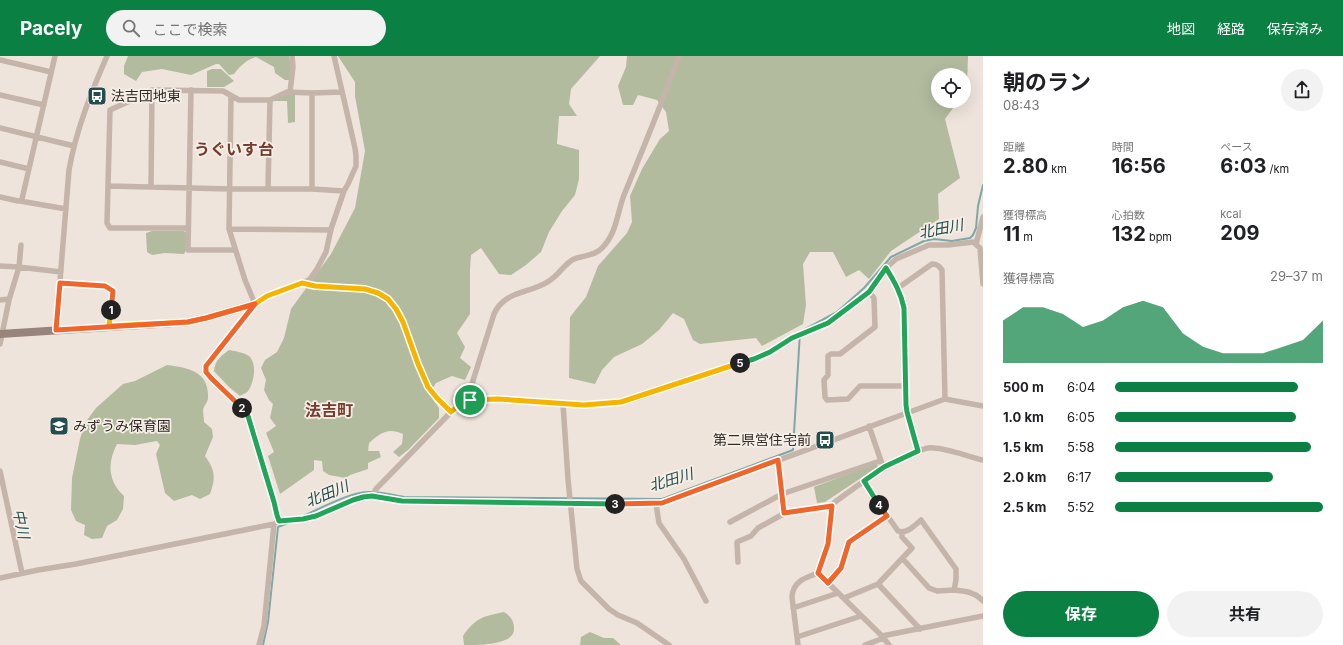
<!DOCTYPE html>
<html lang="ja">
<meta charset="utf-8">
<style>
body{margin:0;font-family:Inter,"Noto Sans JP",sans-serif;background:#f2f2f2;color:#202124;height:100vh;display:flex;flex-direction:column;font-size:15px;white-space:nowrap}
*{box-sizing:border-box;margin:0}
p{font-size:13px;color:#757577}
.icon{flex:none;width:22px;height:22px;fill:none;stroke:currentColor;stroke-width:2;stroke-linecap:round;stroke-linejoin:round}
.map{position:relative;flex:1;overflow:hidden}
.sheet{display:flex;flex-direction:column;background:#fff;width:360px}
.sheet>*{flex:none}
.fabs{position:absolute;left:931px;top:12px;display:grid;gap:8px}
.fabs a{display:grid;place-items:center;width:40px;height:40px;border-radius:50%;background:#fff;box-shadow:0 4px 16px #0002;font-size:20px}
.pin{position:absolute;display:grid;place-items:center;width:34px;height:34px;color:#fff;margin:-17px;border:2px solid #fff;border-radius:50%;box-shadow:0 1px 4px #0007}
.km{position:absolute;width:20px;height:20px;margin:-10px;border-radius:50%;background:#222;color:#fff;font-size:11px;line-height:20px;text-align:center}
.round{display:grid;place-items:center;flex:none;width:42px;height:42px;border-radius:21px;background:#f2f2f2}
.summary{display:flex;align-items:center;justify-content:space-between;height:68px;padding:0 20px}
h1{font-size:22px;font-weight:700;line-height:30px}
.figures{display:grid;grid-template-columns:repeat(3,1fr);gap:6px;height:68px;padding:4px 20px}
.figures div{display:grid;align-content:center}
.figures b{font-size:20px;font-weight:700}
.figures small{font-size:11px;font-weight:400}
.figures p{font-size:11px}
.chart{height:112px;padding:8px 20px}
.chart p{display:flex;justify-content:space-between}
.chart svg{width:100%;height:72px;margin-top:4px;fill:#0b8043;opacity:.7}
.button{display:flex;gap:8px;margin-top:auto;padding:8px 20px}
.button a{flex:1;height:46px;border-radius:24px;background:#0b8043;color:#fff;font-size:16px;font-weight:700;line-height:46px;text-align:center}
.button a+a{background:#f2f2f2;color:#202124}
ul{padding:0 20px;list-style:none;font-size:13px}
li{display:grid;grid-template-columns:64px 48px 1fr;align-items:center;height:30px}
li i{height:10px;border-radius:5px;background:#0b8043}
header{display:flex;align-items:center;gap:24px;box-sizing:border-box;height:56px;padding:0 20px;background:#0b8043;color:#fff}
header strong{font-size:19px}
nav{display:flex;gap:22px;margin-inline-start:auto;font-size:14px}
.search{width:280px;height:36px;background:#f2f2f2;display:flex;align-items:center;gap:10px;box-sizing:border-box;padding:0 14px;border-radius:22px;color:#757577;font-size:15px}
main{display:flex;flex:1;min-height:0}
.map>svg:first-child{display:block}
.green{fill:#b2bb9e}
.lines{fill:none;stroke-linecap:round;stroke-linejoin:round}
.stream{stroke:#7ea7a7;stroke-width:2}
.street{stroke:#c4b4a9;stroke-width:5.5}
.secondary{stroke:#97847b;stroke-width:8}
.split-1-casing{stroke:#fff;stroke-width:8}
.split-2-casing{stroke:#fff;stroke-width:8}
.split-3-casing{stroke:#fff;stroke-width:8}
.split-4-casing{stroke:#fff;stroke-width:8}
.split-5-casing{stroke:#fff;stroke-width:8}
.split-6-casing{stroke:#fff;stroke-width:8}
.split-1{stroke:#f5b400;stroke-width:5}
.split-2{stroke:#f0652b;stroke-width:5}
.split-3{stroke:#22a559;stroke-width:5}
.split-4{stroke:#f0652b;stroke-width:5}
.split-5{stroke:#22a559;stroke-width:5}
.split-6{stroke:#f5b400;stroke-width:5}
.labels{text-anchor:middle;stroke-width:3.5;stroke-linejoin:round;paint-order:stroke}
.poi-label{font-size:14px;fill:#322b28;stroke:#f6efe7;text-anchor:start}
.water-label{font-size:15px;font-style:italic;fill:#234d4e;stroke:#f6efe7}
.quarter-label{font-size:16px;font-weight:bold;fill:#763b2c;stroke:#f6efe7}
</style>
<header>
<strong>Pacely</strong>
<div class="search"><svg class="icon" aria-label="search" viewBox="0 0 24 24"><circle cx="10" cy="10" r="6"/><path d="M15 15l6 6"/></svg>ここで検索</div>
<nav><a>地図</a><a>経路</a><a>保存済み</a></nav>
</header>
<main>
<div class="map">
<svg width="983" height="589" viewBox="0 0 983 589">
<rect width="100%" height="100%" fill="#eee4db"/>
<path class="green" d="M128 0H289L291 12 289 24H285L275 17 274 11 256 1C246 4 240 10 234 18L229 19 219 8H216L191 19 162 13 142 16 136 25 124 18V10Z
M338 0H600L571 33 569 48 577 60H559L557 88 579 94V123L575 139 562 155 549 176 541 196 526 209 511 219 499 218 481 192 471 199 470 214V258L457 277 465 291 460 302 471 311 465 324 452 320 436 327 429 338 439 352V362L408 394 399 401 393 396 402 388 403 378C388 371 380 377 369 387L368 395H379L381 401 368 407V413L350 419 346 422 329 419 323 415 322 405 314 404V414L280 438 268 400 274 396 266 377 276 370 270 362 273 348 269 344 264 334 266 324 261 312 265 304 277 296 284 282 291 253 331 198 355 152 365 95 355 40V26Z
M627 0H968L967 32 964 37V19H938V45H958L945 63 960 122 938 138 939 163 891 195 869 223 859 214 846 221 833 196H810L803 208 806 249 803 268 762 290 756 282 700 288 693 284 684 263 673 257 659 274 642 288 614 301 602 314 595 328 569 322 570 261 586 241 598 210 627 177 632 166 630 140 642 113 660 83 669 75 666 56 657 44 638 39 633 49H623L618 30 626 11Z
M212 13H221L234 25 224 31H207V15Z
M287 37H295V66L288 67 287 45H272Z
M152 175H183L186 176V194L184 198 165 197 152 199 147 196 146 177Z
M229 294C235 295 246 297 250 301 257 309 254 327 248 335 247 337 243 338 240 340L229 331 214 315C215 304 221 300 229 294Z
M167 309C189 312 209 315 208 342 208 346 204 349 203 354 203 357 204 362 204 366L212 373 213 381 205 400C215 414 216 421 210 438L200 443 192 439 174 445 165 437 156 398 160 389 157 385 135 389 117 388C107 407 108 425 124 440L123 453 117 464 107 470 102 482 92 483 84 479 85 469 76 465 71 454 72 422 80 383 85 367 96 352 123 328 135 325Z
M875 408 879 410 825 446 817 447 814 431Z
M504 556C510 560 514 564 514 572 516 589 479 589 464 589L463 580C475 562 484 560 504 556Z
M590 576 604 582H613L621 589H580L581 581Z"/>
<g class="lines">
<path class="stream" d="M301 461C317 454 351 436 367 436 379 435 392 439 404 441L662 443 793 394 800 276 837 256 864 232 891 201 924 185 934 183 952 185 970 182 973 179 976 172 978 150 983 129
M263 589 268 566 278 471 288 467"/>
<path class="street" d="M0 4 51 16
M191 34 188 194H235
M290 36 293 11 292 0
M0 39 44 49
M231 40 229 173 245 224 255 248
M0 72 74 90
M0 106 29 113
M109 130 230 133H312L344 135
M151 131 152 34
M268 133 270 44
M312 133V37
M0 141 18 145H20L22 143 55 0
M20 145 66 153
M188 172H110L107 167 110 54 154 34 223 35 239 44H270L287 36 312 37 342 36
M229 173 331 174
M976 188 983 161
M0 210 19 211 21 189
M886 212C894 225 902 237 904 252L906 349 907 356 918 395
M60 227 105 230 113 235 109 271
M302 227C326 232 355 226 378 237 410 253 411 303 428 331 434 341 443 348 451 356
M898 232 932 208C937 208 939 210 942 214L945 343
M869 236 874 242 875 271 840 298H831L828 300V319L824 324 825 341 827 344 848 343 860 330H906
M0 244 9 243
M56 274 69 114C76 74 91 37 107 0
M0 288 9 244 19 211 61 216
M470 344V334L494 258C505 234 530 238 549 225 559 219 564 208 574 203 584 199 595 200 602 192 617 177 617 157 624 139 643 93 662 47 679 0
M563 348 568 423 577 513 581 525 609 553 618 559 637 567 669 589
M869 370 882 408
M777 404 785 457
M0 415 22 517
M863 425 898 475C907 478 914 470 921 464L956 513V524L954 534C965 535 975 536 983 545
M372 440 376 433 451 356 461 347 470 344 498 343 584 349 621 346 641 341 734 308 754 303 770 296 792 283 828 267 869 236 886 212 896 203 929 189H948L973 186 980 192 983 228
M656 448 659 467 684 503 706 545
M279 465 277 459 274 446 248 360 241 350 211 322 206 316V310L255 248 267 240 309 224 317 213 326 196 331 173 344 135 348 128 356 110V100L355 92 334 0
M730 466 782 438 880 405
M903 503 929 532 937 535 954 534
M738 506 737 486 751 480 758 472 785 457 832 450
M818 517 828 487 832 450 835 446C858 429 880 413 906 401 913 398 921 393 928 392 941 390 969 401 983 404
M818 517 882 580 889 589
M0 522 38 514 76 508 274 468 279 465 303 463 316 460 353 444 363 441 372 440 402 445 656 448 662 447 945 343 983 350
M828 527 841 513 849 486 887 460
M878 528 920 573
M844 542 878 528 912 492 902 481V477
M793 552 838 537
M882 580 983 560
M797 581 861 560
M259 589 264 570 274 468
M798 589 792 541C793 525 805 522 818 517
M865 589 884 582"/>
<path class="secondary" d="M0 278 188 266 206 262 255 248"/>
</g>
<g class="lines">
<g class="split-1-casing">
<path id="split-1" d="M111 254 109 270 188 266 206 262 255 248 267 240 302 227 315 230 365 233 378 237 388 243 396 253 403 266 418 308 428 331 437 342 451 356 461 347 470 344"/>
</g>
<g class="split-2-casing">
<path id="split-2" d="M111 254 113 235 105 230 60 227 56 274 188 266 206 262 255 248 206 310V316L211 322 242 352"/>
</g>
<g class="split-3-casing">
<path id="split-3" d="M242 352 248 360 274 446 277 459 279 465 303 463 316 460 353 444 363 441 372 440 402 445 615 448"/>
</g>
<g class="split-4-casing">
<path id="split-4" d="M615 448 662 447 778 404 784 457 832 450 828 488 818 517 828 527 841 512 849 486 887 460 879 449"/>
</g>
<g class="split-5-casing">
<path id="split-5" d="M740 307 754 303 770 296 792 282 828 267 869 236 886 212C894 225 901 237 904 252L906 349 907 356 918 395 884 411 864 425 879 449"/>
</g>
<g class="split-6-casing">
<path id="split-6" d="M470 344 498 343 584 349 621 346 740 307"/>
</g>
<use href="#split-1" class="split-1"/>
<use href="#split-2" class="split-2"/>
<use href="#split-3" class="split-3"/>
<use href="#split-4" class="split-4"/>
<use href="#split-5" class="split-5"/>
<use href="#split-6" class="split-6"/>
</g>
<defs>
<g id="bus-square" transform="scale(1)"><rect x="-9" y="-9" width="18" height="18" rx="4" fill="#234d4e" stroke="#f6efe7"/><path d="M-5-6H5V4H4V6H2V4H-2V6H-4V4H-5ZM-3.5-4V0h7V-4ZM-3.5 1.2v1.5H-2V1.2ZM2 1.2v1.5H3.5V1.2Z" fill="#fff"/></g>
<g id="school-square" transform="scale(1)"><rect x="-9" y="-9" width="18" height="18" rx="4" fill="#234d4e" stroke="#f6efe7"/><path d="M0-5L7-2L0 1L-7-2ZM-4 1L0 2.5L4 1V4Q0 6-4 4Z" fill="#fff"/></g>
</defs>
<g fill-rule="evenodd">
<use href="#bus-square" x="97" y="40"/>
<use href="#school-square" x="59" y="370"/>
<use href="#bus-square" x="825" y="384"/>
</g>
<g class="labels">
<g class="poi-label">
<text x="111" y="45">法吉団地東</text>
<text x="73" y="375">みずうみ保育園</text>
<text x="811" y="389" text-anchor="end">第二県営住宅前</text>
</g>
<g class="water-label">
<text transform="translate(941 173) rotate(-11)" y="5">北田川</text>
<text transform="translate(671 424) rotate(-17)" y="5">北田川</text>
<text transform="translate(327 438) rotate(-22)" y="5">北田川</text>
<text transform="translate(21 468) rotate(78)" y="5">中川</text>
</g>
<g class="quarter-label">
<text x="234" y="99">うぐいす台</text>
<text x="329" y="360">法吉町</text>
</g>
</g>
</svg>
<div class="fabs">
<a><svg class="icon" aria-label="locate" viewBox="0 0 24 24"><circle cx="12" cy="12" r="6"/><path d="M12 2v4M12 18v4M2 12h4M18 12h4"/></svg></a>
</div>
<div class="pin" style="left:470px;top:344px;background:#1e9e55"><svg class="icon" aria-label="arrive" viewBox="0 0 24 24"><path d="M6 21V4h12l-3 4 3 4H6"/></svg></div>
<b class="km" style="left:111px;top:254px">1</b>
<b class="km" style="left:242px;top:352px">2</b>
<b class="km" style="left:615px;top:448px">3</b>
<b class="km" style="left:879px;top:449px">4</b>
<b class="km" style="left:740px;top:307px">5</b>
</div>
<section class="sheet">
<div class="summary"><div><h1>朝のラン</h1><p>08:43</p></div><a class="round"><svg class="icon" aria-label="share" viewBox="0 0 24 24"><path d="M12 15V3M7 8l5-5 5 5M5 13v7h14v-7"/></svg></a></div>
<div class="figures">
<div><p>距離</p><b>2.80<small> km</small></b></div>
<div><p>時間</p><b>16:56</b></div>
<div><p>ペース</p><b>6:03<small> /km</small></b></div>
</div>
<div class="figures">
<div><p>獲得標高</p><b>11<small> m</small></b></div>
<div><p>心拍数</p><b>132<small> bpm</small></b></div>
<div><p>kcal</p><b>209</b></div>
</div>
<div class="chart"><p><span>獲得標高</span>29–37 m</p>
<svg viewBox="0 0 160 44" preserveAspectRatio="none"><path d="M0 44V18L10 10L20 10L30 14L40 22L50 18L60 10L70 6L80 10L90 26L100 34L110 38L120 38L130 38L140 34L150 30L160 18V44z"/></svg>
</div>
<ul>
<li><b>500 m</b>6:04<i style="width:88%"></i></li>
<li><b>1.0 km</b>6:05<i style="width:87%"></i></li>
<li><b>1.5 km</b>5:58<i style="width:94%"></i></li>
<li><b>2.0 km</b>6:17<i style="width:76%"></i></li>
<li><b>2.5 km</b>5:52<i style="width:100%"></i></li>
</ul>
<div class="button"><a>保存</a><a>共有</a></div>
</section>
</main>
